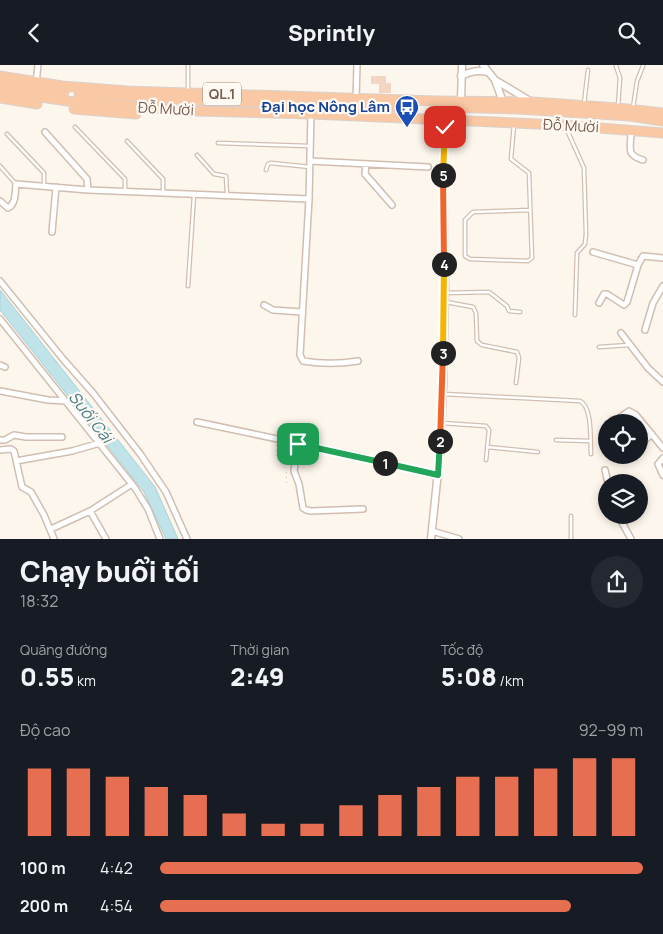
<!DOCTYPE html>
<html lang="vi">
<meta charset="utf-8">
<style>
body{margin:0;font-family:Manrope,sans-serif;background:#242831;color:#f1f3f6;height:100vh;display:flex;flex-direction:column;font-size:19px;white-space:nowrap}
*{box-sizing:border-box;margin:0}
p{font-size:16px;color:#9ea1a6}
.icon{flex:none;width:28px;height:28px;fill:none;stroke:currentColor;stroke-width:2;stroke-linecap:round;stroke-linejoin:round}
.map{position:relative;height:474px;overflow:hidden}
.side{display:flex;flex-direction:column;background:#171b24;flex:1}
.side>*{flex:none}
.fabs{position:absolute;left:598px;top:349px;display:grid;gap:10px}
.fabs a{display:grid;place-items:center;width:50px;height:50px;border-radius:50%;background:#171b24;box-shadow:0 2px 8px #0003;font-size:25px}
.pin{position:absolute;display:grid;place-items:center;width:42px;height:42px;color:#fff;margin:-21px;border-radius:10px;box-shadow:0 2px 8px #0006}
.km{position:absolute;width:25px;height:25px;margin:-12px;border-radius:50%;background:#222;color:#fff;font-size:14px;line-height:25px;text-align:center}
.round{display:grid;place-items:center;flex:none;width:52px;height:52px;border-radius:26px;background:#242831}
.headline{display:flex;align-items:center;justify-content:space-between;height:85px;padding:0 20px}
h1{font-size:28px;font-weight:800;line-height:38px}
.stats{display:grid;grid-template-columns:repeat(3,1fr);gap:8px;height:85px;padding:5px 20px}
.stats div{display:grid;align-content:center}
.stats b{font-size:25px;font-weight:800}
.stats small{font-size:14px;font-weight:400}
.stats p{font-size:14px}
.chart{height:140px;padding:10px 20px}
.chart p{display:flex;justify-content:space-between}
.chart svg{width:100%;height:90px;margin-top:5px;stroke:#e76f51;stroke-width:6}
ul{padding:0 20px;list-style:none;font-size:16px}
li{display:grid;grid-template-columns:80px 60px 1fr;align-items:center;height:38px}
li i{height:12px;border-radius:6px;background:#e76f51}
header{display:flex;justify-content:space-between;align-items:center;height:65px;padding:0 20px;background:#171b24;font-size:22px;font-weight:800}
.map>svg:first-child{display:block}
.water{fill:#bfe3e8;stroke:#a5d3da}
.building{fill:#f3d5c3}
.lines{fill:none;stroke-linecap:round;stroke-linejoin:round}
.service-casing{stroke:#d1beb0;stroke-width:5}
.minor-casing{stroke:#d1beb0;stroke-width:8}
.tertiary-casing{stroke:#d1beb0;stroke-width:9}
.trunk-casing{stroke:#dad1cd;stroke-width:11}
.path{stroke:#d9b8a5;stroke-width:1;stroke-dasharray:1 4;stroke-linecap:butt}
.service{stroke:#fff;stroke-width:2.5}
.minor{stroke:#fff;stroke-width:5}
.tertiary{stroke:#fff;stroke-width:6}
.trunk{stroke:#f9c8a4;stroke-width:9}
.split-1-casing{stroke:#fff;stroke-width:10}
.split-2-casing{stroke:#fff;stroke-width:10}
.split-3-casing{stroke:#fff;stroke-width:10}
.split-4-casing{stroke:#fff;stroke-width:10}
.split-5-casing{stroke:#fff;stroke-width:10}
.split-6-casing{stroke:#fff;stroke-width:10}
.split-1{stroke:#22a559;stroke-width:6}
.split-2{stroke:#22a559;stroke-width:6}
.split-3{stroke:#f0652b;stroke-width:6}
.split-4{stroke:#f5b400;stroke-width:6}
.split-5{stroke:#f0652b;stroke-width:6}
.split-6{stroke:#f5b400;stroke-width:6}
.labels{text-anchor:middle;stroke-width:4.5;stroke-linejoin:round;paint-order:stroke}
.shield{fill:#fffaf3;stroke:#a28b7f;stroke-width:1}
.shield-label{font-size:14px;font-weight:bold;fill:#7a5c4d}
.transit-label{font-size:15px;font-weight:bold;fill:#164399;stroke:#fffaf3;text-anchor:end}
.street-label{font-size:15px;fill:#7a5c4d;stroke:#fffaf3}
.water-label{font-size:16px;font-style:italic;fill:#437c86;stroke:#fffaf3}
</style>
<header><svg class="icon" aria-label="back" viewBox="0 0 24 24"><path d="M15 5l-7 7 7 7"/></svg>Sprintly<svg class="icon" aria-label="search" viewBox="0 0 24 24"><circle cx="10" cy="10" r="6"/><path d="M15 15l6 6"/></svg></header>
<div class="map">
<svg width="663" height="474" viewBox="0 0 663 474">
<rect width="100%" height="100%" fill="#fdf6ec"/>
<path class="water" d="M0 225 155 422 178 474H166L144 427 0 245Z"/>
<path class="building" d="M371 11H386V18H391V28H379V19H371Z"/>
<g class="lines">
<g class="service-casing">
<path id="service" d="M616 1 620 13 618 41
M188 26V0
M584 39 588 5
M633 43 637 16 643 1
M514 59 511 94 529 108 532 193 528 196 470 194 465 191V155L473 147 530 145
M75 62 125 114V126
M567 65 584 103 586 169 585 179 577 188 575 250
M7 69 44 108V121
M127 76 163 114V128
M218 78 309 81
M197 90 214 109 226 111 227 130
M0 101 15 118
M266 105 268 99 271 98 310 102
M188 221 194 130
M446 228 489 227 507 241 509 246 520 247
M446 237 473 242 476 248 477 276 482 280 517 287 519 293 516 318
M599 282 629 280
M444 329 580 336C593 342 590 377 591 389
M442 358 486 361 489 365 486 395
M556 375 590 376
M488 382 538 387
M571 474V451"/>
</g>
<g class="minor-casing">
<path id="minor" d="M36 18 38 0
M356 34 357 0
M311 49 309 134 300 290 303 296C321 299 340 299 358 296
M45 67 87 114 88 125
M631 70C630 85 627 90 643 95
M310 96 428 102
M366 99 365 109 392 140
M0 136 8 143C16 139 15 128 16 119L88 125 309 134
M52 167 56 122
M593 187 638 200
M0 216 63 294 93 328 141 390 166 427 187 474
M599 238 604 229H607L624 240 627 237 638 200 643 191 663 193
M264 240 273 245 302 247
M0 254 135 423 148 444 160 474
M645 265 653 238 663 221
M621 268 648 303 663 317
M0 300 5 302
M0 326 48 335 66 336
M613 355 618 354 629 346 636 350 663 383
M197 357 358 391 438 411
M0 375H5L14 370 26 372H62
M298 379 294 406 299 419 303 443 306 445 311 446 363 444
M639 380 652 369
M0 385 11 384 14 386 22 422 31 427 44 450 54 474
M663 393 658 399 663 410
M16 396 72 386 100 378
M605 405 608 418
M90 446 106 474
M618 450 631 474
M51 464 90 446 132 419
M432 466 459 474"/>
</g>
<g class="tertiary-casing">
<path id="tertiary" d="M483 0 495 15 503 37
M461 11C471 6 478 5 488 7
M495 15 530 36
M461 37 462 0
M431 474 440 387 443 321 445 224 443 103 445 62"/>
</g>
<g class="trunk-casing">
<path id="trunk" d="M0 11 62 21 128 26 437 36 532 37 618 43 663 48
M0 18 64 27
M0 26 81 38 196 46 311 49 562 60 663 68
M79 29 188 35 411 42
M0 33 37 39
M439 42 518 44 630 51 663 56
M74 44 136 49"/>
</g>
<path class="path" d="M277 380C275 392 278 395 286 404L287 422"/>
<use href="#service" class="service"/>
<use href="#minor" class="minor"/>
<use href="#tertiary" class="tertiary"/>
<use href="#trunk" class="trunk"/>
</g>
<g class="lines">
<g class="split-1-casing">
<path id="split-1" d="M298 379 385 398"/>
</g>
<g class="split-2-casing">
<path id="split-2" d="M385 398 438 410 440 376"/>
</g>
<g class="split-3-casing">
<path id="split-3" d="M440 376 443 288"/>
</g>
<g class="split-4-casing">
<path id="split-4" d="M443 288 444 199"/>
</g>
<g class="split-5-casing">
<path id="split-5" d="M443 110 444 199"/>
</g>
<g class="split-6-casing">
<path id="split-6" d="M443 110 445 62"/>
</g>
<use href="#split-1" class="split-1"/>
<use href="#split-2" class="split-2"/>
<use href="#split-3" class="split-3"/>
<use href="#split-4" class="split-4"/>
<use href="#split-5" class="split-5"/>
<use href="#split-6" class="split-6"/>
</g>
<defs>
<g id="bus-pin" transform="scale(1.25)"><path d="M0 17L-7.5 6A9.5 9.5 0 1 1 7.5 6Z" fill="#1a4fb4" stroke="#fffaf3"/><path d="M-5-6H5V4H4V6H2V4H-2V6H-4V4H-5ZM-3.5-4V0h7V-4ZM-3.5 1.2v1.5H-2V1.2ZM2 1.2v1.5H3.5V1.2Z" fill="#fff"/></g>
</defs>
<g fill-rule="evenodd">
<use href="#bus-pin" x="407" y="42"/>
</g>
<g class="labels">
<rect class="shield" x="203" y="17.5" width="38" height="23" rx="4"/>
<g class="shield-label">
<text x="222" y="34">QL.1</text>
</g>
<g class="transit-label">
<text x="390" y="47">Đại học Nông Lâm</text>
</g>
<g class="street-label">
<text transform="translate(166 44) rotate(3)" y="5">Đỗ Mười</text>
<text transform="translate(571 61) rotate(3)" y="5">Đỗ Mười</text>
</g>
<g class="water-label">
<text transform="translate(91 352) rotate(52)" y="6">Suối Cái</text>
</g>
</g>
</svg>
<div class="fabs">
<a><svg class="icon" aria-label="locate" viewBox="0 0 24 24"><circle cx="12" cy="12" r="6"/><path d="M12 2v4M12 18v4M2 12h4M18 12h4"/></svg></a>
<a><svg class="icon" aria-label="layers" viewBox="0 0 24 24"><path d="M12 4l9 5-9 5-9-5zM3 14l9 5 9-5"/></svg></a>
</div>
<div class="pin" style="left:298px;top:379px;background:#1e9e55"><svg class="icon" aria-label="arrive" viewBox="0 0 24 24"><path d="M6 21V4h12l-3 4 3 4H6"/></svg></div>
<div class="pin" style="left:445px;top:62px;background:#d93025"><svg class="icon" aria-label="check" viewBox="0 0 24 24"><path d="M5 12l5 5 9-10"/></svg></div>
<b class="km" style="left:385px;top:398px">1</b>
<b class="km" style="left:440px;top:376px">2</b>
<b class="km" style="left:443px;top:288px">3</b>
<b class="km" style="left:444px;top:199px">4</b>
<b class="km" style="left:443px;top:110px">5</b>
</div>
<section class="side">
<div class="headline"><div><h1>Chạy buổi tối</h1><p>18:32</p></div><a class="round"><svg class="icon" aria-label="share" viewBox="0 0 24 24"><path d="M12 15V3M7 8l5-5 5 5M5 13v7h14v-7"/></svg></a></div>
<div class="stats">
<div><p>Quãng đường</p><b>0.55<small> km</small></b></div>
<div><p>Thời gian</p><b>2:49</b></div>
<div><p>Tốc độ</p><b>5:08<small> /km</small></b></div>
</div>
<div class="chart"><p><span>Độ cao</span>92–99 m</p>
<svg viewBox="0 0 160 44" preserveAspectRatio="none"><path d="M5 44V11M15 44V11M25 44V15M35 44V20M45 44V24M55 44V33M65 44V38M75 44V38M85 44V29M95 44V24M105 44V20M115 44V15M125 44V15M135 44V11M145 44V6M155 44V6"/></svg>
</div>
<ul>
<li><b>100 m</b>4:42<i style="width:100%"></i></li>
<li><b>200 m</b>4:54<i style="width:85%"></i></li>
</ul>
</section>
